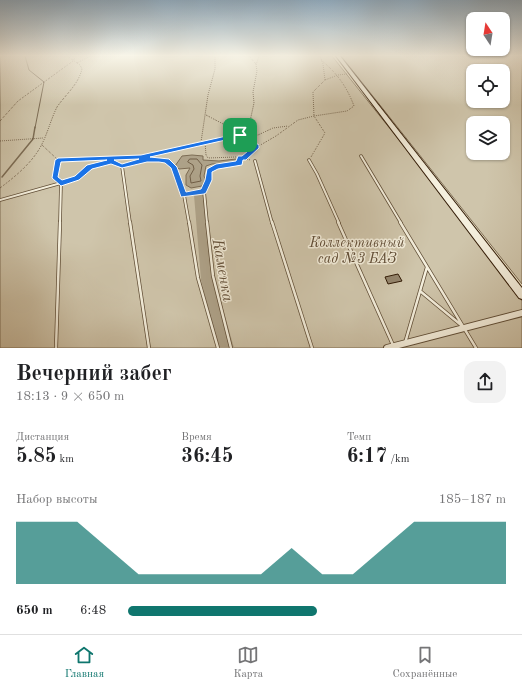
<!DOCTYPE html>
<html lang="ru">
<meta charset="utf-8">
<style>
body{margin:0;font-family:"Old Standard TT",serif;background:#f2f2f2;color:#202124;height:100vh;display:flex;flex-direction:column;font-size:15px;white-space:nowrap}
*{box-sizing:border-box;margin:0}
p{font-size:13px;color:#757577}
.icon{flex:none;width:22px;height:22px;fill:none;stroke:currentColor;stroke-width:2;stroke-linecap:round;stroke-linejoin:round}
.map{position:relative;height:348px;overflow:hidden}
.side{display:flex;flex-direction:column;background:#fff;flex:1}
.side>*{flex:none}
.needle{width:26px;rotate:348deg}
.fabs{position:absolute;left:466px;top:12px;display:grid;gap:8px}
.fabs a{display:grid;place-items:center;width:44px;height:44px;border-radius:8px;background:#fff;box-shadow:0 1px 3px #0004;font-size:20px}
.pin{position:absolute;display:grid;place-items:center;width:34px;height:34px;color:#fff;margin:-17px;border-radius:8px;box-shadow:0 2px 6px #0006}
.round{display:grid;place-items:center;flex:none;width:42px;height:42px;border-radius:12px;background:#f2f2f2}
.summary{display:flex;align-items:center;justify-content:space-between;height:68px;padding:0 16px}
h1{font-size:22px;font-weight:800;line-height:30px}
.stats{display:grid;grid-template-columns:repeat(3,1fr);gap:6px;height:68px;padding:4px 16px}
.stats div{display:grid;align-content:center}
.stats b{font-size:20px;font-weight:800}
.stats small{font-size:11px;font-weight:400}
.stats p{font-size:11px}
.chart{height:112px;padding:8px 16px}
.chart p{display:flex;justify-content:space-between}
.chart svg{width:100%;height:72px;margin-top:4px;fill:#0f766e;opacity:.7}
ul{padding:0 16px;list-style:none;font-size:13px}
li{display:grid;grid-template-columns:64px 48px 1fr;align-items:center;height:30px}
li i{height:10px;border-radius:5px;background:#0f766e}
.tabs{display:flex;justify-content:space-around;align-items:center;height:56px;border-top:1px solid #e0e0e0;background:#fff;font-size:11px;color:#757577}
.tabs a{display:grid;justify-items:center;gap:2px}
.tabs .active{color:#0f766e}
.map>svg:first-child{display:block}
.green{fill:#cfc5ab;stroke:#807058;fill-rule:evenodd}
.water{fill:#aea289;stroke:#7c6c54}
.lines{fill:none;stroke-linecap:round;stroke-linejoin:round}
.shore{stroke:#705e47;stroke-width:1}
.stream-far1{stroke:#7c6c54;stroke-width:1}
.stream{stroke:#7c6c54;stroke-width:1.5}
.river{fill:#aea289;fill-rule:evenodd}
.building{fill:#94856d;stroke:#311a05}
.service-far1-casing{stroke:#604e37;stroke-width:3.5}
.service-casing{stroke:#604e37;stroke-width:4}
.minor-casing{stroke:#604e37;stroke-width:8}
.secondary-casing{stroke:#311a05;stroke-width:2}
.path{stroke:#311a05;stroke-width:1;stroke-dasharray:0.5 1.5;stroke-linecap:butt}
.service-far1{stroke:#f5f0de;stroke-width:2}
.service{stroke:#f5f0de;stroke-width:2.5}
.minor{stroke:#f5f0de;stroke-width:6}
.secondary{fill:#f5f0de;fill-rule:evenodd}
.route{fill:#1a73e8;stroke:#fff;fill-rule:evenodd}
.labels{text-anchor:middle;stroke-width:3;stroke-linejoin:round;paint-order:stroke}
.near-park-label{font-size:14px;font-style:italic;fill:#604d37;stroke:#f5f0de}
.near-water-label{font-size:16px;font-style:italic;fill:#63503a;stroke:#f5f0de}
</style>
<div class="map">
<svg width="522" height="348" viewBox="0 0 522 348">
<rect width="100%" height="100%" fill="#efe8cd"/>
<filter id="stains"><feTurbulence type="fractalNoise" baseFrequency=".005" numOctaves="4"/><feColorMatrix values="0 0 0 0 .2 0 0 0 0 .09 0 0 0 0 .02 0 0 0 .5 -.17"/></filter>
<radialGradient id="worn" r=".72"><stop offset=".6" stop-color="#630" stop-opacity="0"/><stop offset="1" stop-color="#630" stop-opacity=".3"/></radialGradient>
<path class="green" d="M0 56H332L407 150 522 301V348H0Z
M341 56H522V284ZM473 71H503V101H473ZM473 123H503V153H473Z"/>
<path class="water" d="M192 155 203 156V160L219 161 236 159 237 160 235 163 212 164 206 166 204 176 206 181 202 186 191 188 186 185V175L190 168 179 169 175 166 182 156Z"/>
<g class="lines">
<path class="shore" d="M190 159H197L202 165 200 176 201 181 191 183 190 176 194 169 193 165 188 162Z"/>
<path class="stream-far1" d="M25 56 29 70 44 82 35 128"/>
<path class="stream" d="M2 177 33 139 35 127"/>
<path class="river" d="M199 191 203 192 204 195 215 280 234 348H218L201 280 194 195 195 192Z"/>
</g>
<path class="building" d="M398 274 402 281 388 284 385 277Z"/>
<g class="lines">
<g class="service-far1-casing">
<path id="service-far1" d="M361 156 401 223
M309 160 317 174 339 223
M255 161 272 223
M0 200 61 183 60 223
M130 223 122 166 147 159
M189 223 184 195 204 191 207 223"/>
</g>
<g class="service-casing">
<path id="service" d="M130 222 149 348
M189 222 198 278 218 348
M207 222 213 276 231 348
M272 222 312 348
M338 222 393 345
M400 222 476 348
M420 291 461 325
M405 343 427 267
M56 348 60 222"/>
</g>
<g class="minor-casing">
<path id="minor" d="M387 348 522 313"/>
</g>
<g class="secondary-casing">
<path id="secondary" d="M336 56H340L522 288V299L519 298Z"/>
</g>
<path class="path" d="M249 56 256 64
M77 63 90 56
M325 80 338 75 347 74
M206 115 227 126 256 146
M0 121 18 101 73 61 76 56
M0 141 43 138
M250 141 247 135 254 103 253 92 257 71 256 65 259 56
M201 142 208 95 215 69V56
M205 142 206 155 208 158 236 157 251 160
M42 145 58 160 55 178 57 179
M148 155 240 135H258L273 128 288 126
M311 157 325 133 314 116 347 111 354 106C347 87 337 73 321 60
M244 158 257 147 276 136 298 120 314 116 313 92 325 80 323 64 320 56
M151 159C175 161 175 171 182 191
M58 160 139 157
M65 182 77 178 90 167 112 162 119 165
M0 188C16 176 33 162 42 144 48 132 51 119 57 107 66 94 78 85 82 69L80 65 67 56
M205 188 209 181V170L239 163 240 158"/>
<use href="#service-far1" class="service-far1"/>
<use href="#service" class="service"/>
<use href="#minor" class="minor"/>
<use href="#secondary" class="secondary"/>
</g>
<linearGradient id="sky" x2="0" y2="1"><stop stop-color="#91adc2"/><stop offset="0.53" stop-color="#f8f5e8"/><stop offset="1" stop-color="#f8f5e8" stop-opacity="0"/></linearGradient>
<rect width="522" height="105" fill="url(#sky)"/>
<path class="route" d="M240 133 259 145V148L246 160H243L242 165 218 169 212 172V180L206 193 204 194 181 197 171 168 165 163 159 162H147L122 168 111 164 92 169 79 180 61 186 52 178 55 160 58 158 141 155ZM239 137 253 147 242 156H238L236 161 216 164 207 169 205 180 201 189 186 192 177 167 169 159 150 157ZM139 159 122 164 114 160ZM107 160 87 165 75 176 62 180 58 177 61 162Z"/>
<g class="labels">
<g class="near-park-label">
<text x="357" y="247">Коллективный<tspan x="357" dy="16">сад №3 БАЗ</tspan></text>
</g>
<g class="near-water-label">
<text transform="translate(224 270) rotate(80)" y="6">Каменка</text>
</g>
</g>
<rect width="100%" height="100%" filter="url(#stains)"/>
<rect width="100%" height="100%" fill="url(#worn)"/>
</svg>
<div class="fabs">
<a><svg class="needle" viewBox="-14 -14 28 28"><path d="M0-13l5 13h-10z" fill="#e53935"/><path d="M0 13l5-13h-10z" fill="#757577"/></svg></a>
<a><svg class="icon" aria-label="locate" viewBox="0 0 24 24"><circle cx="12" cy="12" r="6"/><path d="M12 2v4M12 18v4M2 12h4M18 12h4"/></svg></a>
<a><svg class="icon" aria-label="layers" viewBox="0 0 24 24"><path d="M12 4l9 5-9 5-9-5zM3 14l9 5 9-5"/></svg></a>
</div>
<div class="pin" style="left:240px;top:135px;background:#1e9e55"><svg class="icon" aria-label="arrive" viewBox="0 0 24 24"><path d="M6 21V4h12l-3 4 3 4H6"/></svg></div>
</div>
<section class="side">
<div class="summary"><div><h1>Вечерний забег</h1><p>18:13 · 9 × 650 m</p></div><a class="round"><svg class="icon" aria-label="share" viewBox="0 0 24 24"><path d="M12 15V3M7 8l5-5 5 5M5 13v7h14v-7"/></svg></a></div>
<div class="stats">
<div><p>Дистанция</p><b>5.85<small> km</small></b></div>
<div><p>Время</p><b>36:45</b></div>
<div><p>Темп</p><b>6:17<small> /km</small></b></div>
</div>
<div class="chart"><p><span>Набор высоты</span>185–187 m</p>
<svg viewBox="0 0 160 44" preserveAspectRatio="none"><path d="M0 44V6L10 6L20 6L30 22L40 38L50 38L60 38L70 38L80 38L90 22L100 38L110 38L120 22L130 6L140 6L150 6L160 6V44z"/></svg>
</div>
<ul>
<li><b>650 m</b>6:48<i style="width:50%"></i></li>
</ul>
</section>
<nav class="tabs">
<a class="active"><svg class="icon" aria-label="home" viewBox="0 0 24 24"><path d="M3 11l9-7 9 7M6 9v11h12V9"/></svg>Главная</a>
<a><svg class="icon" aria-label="map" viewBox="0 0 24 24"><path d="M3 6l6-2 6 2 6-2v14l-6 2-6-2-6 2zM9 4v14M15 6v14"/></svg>Карта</a>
<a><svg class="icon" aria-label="saved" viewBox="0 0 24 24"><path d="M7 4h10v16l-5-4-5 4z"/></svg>Сохранённые</a>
</nav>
